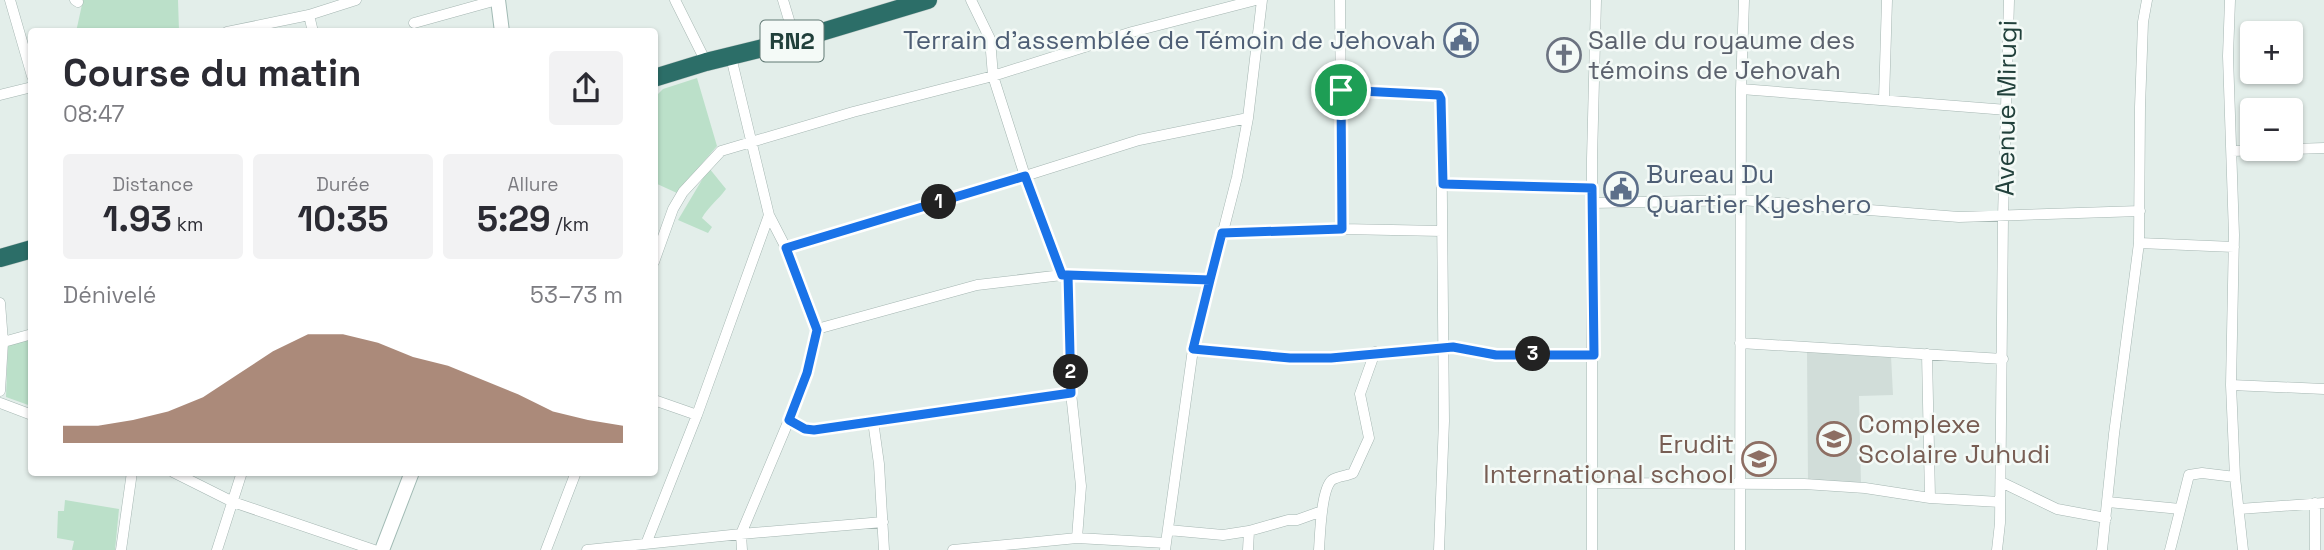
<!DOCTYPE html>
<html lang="fr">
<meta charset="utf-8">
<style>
body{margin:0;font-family:"Space Grotesk",sans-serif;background:#f2f2f3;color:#2b2b33;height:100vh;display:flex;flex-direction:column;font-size:26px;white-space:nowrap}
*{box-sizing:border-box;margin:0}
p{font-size:23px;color:#7c7c81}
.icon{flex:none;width:38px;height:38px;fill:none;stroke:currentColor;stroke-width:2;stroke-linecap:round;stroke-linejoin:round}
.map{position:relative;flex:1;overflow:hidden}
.sheet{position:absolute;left:28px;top:28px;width:630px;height:448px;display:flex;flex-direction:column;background:#fff;border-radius:7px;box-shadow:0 2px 5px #0004}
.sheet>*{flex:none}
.fabs{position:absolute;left:2240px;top:21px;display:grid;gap:14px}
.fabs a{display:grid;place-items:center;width:63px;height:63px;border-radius:7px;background:#fff;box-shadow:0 2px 5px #0004;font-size:35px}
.pin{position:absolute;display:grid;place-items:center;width:60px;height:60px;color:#fff;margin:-30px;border:4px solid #fff;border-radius:50%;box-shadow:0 2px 7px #0007}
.km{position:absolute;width:35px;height:35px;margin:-18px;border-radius:50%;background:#222;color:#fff;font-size:19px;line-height:35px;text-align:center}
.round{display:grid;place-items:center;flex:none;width:74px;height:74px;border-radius:7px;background:#f2f2f3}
.head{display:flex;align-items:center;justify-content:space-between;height:119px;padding:0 35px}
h1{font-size:38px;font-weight:700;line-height:52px}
.figures{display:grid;grid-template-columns:repeat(3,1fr);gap:10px;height:119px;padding:7px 35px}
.figures div{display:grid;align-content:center;border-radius:7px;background:#f2f2f3;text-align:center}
.figures b{font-size:35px;font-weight:700}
.figures small{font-size:19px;font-weight:400}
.figures p{font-size:19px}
.chart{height:196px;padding:14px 35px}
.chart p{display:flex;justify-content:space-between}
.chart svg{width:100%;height:126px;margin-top:7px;fill:#885943;opacity:.7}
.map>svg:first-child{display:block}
.built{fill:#d1ddd9}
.green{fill:#bbe0c9}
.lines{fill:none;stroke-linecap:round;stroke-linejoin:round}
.street-casing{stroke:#a5b6b2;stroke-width:11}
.secondary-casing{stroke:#a1bab4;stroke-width:16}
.highway-casing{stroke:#c1cac8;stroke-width:19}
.street{stroke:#fff;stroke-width:10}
.secondary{stroke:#fff;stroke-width:14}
.highway{stroke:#2c6e68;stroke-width:18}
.route-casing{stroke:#fff;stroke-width:14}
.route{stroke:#1a73e8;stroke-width:9}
.labels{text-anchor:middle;stroke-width:5;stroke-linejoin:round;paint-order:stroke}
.shield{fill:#f4faf7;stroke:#607873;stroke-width:2}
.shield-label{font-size:24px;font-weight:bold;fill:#21403b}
.service-label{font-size:26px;fill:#4e5e75;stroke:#f4faf7;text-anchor:end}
.worship-label{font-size:26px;fill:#5b616d;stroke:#f4faf7;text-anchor:start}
.street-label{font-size:26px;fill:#21403b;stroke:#f4faf7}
.education-label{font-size:26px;fill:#785e54;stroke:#f4faf7;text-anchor:start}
</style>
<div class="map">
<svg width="2324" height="550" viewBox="0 0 2324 550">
<rect width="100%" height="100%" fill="#e3eeea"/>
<path class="built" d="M1807 351 1891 356 1893 395 1859 396 1861 484 1808 483Z"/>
<path class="green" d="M83 0H178L179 31 76 32Z
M697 78 717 146 677 193 655 183V97L663 89Z
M709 168 726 189C718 200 708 207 702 218L712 227 708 233 678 220Z
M31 339V406L6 397 8 343Z
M65 500 119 509 115 550H72L74 541 57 538 58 511H64Z"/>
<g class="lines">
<g class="street-casing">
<path id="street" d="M10 0 32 76
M75 0 78 2
M675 0 706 62
M783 0 795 40
M971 0 990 39 993 76 1025 176 1062 275
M1340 0 1342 229
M2230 0 2228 56 2234 235 2231 385 2235 477 2243 550
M309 15 356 0
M414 23 497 0
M227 32 309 15 313 32
M731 57 769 215 786 248 817 329 802 389 741 534 742 550
M1741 89 2007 110
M1341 90 1435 94 1441 99 1444 421 1439 550
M0 95 32 87
M1884 100 1887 0
M2232 151 2324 148
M1443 184 1592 189
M1592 203 1741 200 1959 217 2140 211
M1222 233 1342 229 1442 231
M2139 243 2234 247
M786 248 1025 176 1139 140 1248 118
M654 262 673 209 683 192 721 151 853 112 993 76 1132 32 1256 0
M1068 275 1071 393 1081 486 1077 538
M0 303 3 342 0 391
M817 329 977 285 1062 275 1210 280
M0 343 32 334
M1740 343 2003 359
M1193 349 1290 358H1331L1453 347 1496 355H1594
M1927 354 1930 498
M2231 385 2324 389
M654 400 697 415
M0 403 32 415
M789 420 805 429 814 431 1071 393
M873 421 879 464 884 550
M173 472 233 502 374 550
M2001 482 2057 509 2106 518
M1593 483 1804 484 1865 488 1930 498 2000 502
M2108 502 2180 509
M2239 509 2324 503
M1168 530 1223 535 1249 531 1288 520H1297L1322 511
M646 544 697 415 769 215
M121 550 132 472
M217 550 242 472
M546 550 576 472
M587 550 741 534 883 522
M953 550 1077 538 1166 543
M1165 550 1193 349 1237 177 1248 118 1262 0
M1248 550 1249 531
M1319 550C1320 536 1321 489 1332 480 1337 476 1347 476 1353 473L1369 438 1360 394 1375 352
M1592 550V159L1596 0
M1740 550 1741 89 1744 0
M1997 550 2000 523 2003 217 2009 0
M2102 550 2114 434 2139 243 2140 107 2143 22 2147 0
M2170 550 2189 475 2202 473 2235 477
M2315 550V503"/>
</g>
<g class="secondary-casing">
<path id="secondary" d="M498 0 502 32
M382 550 412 472"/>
</g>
<g class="highway-casing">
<path id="highway" d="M654 78 706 62 795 40 928 0
M0 258 32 249"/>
</g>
<use href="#street" class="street"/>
<use href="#secondary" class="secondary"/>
<use href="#highway" class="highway"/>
</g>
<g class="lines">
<g class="route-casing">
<path id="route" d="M1341 90 1342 229 1222 233 1210 280 1068 275H1062L1025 176 786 248 817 330 807 373 789 420 805 429 814 430 1071 393 1068 275 1210 280 1193 349 1290 358H1331L1453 347 1496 355H1594L1592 188 1443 184 1441 99 1439 95 1341 90"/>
</g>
<use href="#route" class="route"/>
</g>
<defs>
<g id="civic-ring" transform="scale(1.75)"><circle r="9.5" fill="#f4faf7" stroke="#5c6f8a" stroke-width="1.5"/><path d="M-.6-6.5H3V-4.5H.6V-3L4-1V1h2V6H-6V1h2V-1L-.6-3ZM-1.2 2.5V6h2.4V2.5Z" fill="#5c6f8a"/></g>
<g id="church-ring" transform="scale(1.75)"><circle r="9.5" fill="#f4faf7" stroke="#6b7280" stroke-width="1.5"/><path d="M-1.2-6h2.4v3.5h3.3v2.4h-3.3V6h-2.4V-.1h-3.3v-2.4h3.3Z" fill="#6b7280"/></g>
<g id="school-ring" transform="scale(1.75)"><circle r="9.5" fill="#f4faf7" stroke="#8d6e63" stroke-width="1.5"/><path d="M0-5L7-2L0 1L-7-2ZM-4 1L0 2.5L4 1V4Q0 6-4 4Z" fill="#8d6e63"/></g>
</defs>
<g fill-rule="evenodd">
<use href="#civic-ring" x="1461" y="40"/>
<use href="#church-ring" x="1564" y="55"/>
<use href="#civic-ring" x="1621" y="189"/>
<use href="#school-ring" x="1834" y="439"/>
<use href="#school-ring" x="1759" y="459"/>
</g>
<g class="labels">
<rect class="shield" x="760.5" y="20.5" width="63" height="41" rx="5"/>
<g class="shield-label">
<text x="792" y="49">RN2</text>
</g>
<g class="service-label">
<text x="1436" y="49">Terrain d'assemblée de Témoin de Jehovah</text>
<text x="1646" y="183" text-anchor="start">Bureau Du<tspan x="1646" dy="30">Quartier Kyeshero</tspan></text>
</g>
<g class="worship-label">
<text x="1588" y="49">Salle du royaume des<tspan x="1588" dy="30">témoins de Jehovah</tspan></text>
</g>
<g class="street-label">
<text transform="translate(2006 108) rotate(-89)" y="9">Avenue Mirugi</text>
</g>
<g class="education-label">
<text x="1858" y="433">Complexe<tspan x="1858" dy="30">Scolaire Juhudi</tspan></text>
<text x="1734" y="453" text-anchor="end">Erudit<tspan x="1734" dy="30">International school</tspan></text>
</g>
</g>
</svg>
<div class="fabs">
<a>+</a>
<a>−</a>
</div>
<div class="pin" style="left:1341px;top:90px;background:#1e9e55"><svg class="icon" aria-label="arrive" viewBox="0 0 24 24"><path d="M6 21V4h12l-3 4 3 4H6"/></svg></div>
<b class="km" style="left:939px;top:202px">1</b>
<b class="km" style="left:1071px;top:372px">2</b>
<b class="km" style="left:1533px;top:354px">3</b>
<section class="sheet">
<div class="head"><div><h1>Course du matin</h1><p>08:47</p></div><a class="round"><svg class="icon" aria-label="share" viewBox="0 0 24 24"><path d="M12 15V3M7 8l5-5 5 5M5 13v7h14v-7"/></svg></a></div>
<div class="figures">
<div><p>Distance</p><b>1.93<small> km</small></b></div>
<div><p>Durée</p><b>10:35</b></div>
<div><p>Allure</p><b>5:29<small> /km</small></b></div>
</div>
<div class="chart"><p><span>Dénivelé</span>53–73 m</p>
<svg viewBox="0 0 160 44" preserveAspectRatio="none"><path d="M0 44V38L10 38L20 36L30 33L40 28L50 20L60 12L70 6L80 6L90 9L100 14L110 17L120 22L130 27L140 33L150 36L160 38V44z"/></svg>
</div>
</section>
</div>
